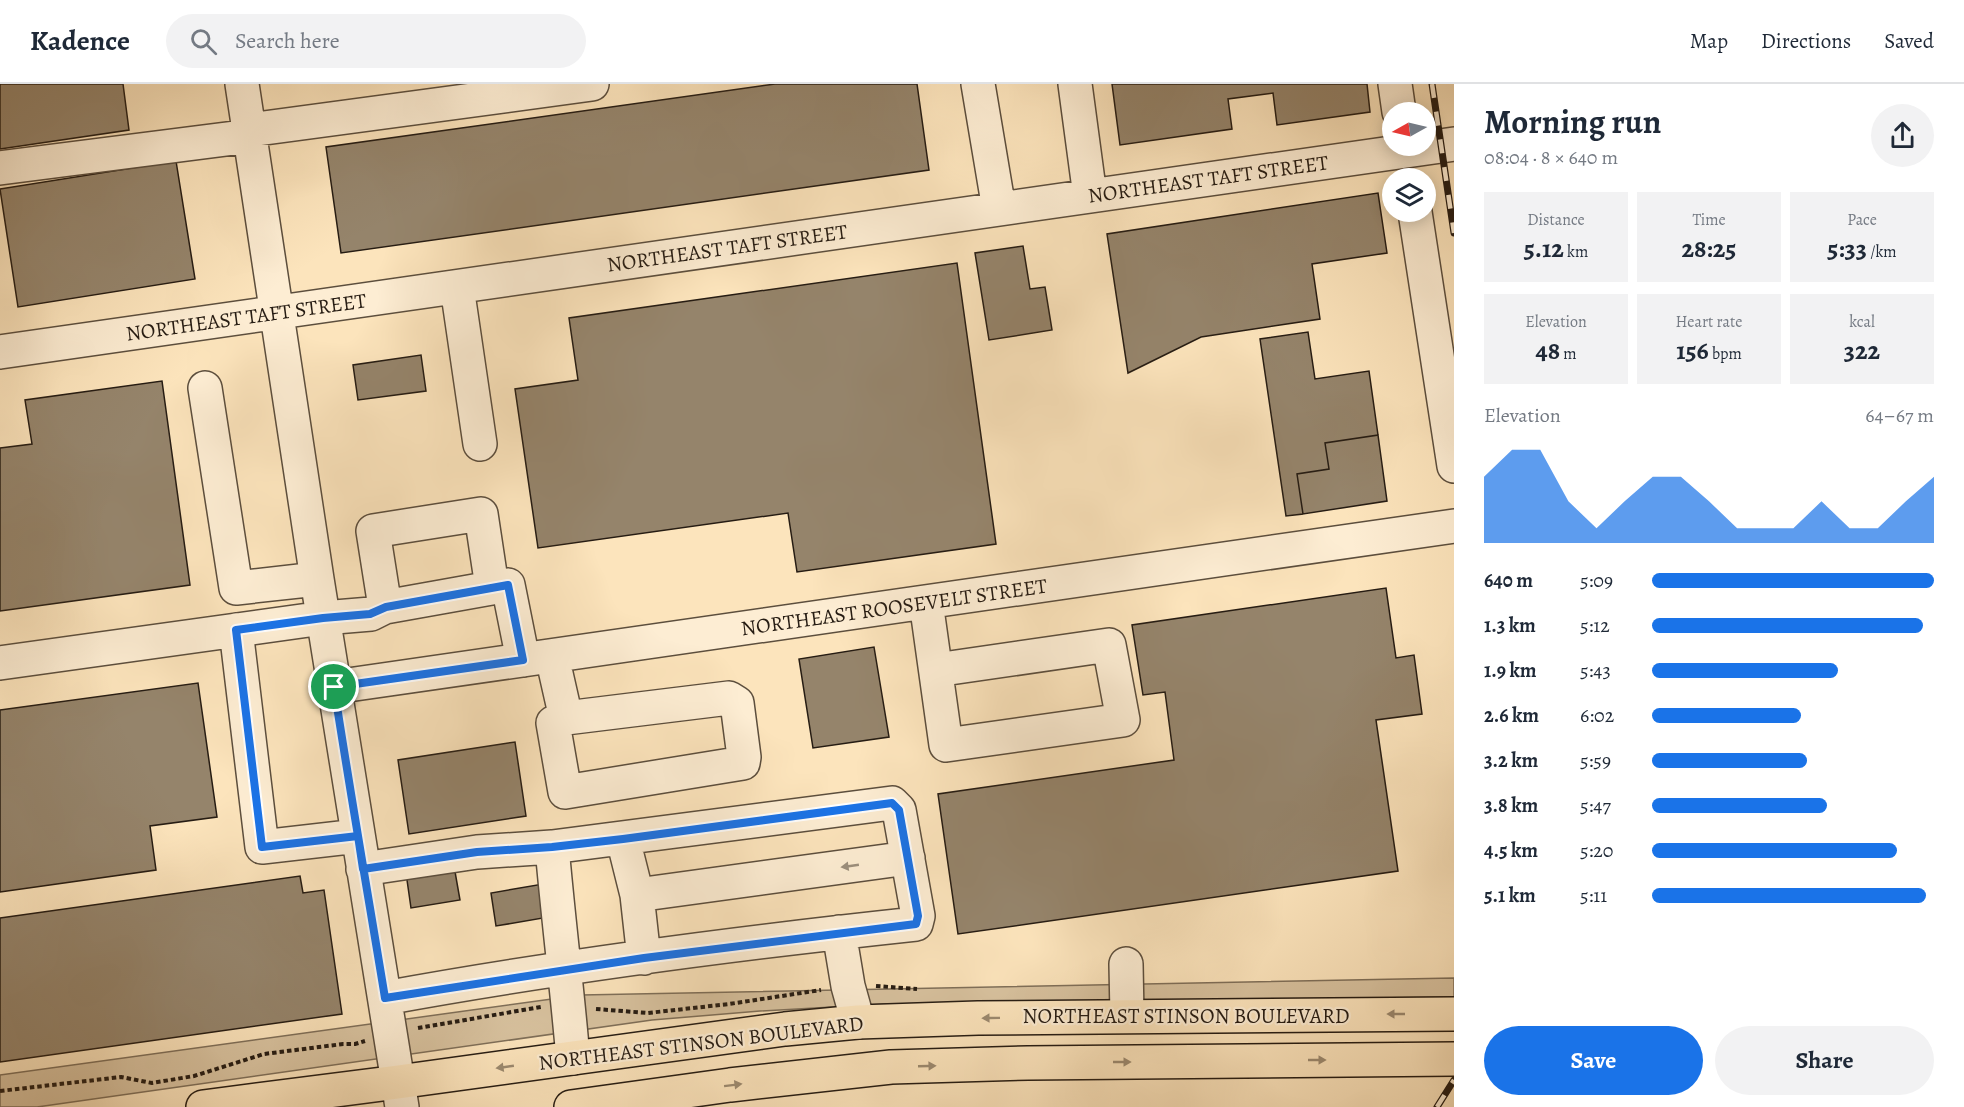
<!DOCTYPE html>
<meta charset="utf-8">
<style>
body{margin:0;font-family:Alegreya,serif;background:#f2f2f3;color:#1f2937;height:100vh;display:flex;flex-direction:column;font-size:22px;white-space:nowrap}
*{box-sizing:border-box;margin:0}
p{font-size:20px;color:#747a83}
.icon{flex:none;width:33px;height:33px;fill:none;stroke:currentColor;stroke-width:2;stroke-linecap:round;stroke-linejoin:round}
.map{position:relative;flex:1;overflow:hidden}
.details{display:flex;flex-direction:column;background:#fff;width:510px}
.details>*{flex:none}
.needle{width:39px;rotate:262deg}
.buttons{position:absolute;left:1382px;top:18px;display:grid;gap:12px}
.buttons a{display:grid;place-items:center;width:54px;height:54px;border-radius:50%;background:#fff;box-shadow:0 3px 15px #0003;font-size:30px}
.pin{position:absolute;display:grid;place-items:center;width:51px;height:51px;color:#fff;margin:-26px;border:3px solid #fff;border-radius:50%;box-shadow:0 2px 6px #0007}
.round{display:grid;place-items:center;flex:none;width:63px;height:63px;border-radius:32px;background:#f2f2f3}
.headline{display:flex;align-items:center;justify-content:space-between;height:102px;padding:0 30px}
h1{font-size:33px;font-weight:700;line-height:45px}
.metrics{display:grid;grid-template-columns:repeat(3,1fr);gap:9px;height:102px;padding:6px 30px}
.metrics div{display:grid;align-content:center;border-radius:0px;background:#f2f2f3;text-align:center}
.metrics b{font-size:26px;font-weight:700}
.metrics small{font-size:16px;font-weight:400}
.metrics p{font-size:16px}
.chart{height:168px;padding:12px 30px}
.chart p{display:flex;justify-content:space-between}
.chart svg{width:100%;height:108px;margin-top:6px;fill:#1a73e8;opacity:.7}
.button{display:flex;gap:12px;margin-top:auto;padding:12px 30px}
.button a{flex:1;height:69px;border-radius:36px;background:#1a73e8;color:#fff;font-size:24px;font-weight:700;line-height:69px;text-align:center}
.button a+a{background:#f2f2f3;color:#1f2937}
ul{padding:0 30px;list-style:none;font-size:20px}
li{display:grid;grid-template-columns:96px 72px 1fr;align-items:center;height:45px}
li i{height:15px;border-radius:8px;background:#1a73e8}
header{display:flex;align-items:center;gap:36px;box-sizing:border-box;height:84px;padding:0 30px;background:#fff;border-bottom:2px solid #e0e1e3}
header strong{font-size:28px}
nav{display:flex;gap:33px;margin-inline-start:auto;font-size:21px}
.search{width:420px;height:54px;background:#f2f2f3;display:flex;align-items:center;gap:15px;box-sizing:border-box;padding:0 21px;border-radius:33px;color:#747a83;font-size:22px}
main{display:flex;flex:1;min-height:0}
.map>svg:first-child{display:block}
.green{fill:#d8c29f;stroke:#7f6f59;stroke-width:1.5}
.building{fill:#95846b;stroke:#261c13;stroke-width:1.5}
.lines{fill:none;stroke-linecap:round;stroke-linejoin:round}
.minor-casing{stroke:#5c4e3d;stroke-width:36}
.major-casing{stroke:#261c13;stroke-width:36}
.path{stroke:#261c13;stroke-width:4;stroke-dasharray:4.5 3;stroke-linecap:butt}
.minor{stroke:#fdedd3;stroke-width:33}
.major{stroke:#fce4bc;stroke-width:33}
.rail-casing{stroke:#261c13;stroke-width:7}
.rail{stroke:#fdedd3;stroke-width:4.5;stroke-dasharray:14;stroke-linecap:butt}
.oneway{fill:#9c8f7d}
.oneway2{fill:#9c8a70}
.route-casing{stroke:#fff;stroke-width:12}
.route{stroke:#1a73e8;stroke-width:8}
.labels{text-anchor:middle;stroke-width:4.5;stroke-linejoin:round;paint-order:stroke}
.street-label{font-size:21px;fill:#261c13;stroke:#fdedd3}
</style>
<header>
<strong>Kadence</strong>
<div class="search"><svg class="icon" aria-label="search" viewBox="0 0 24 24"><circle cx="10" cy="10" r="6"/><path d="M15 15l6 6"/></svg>Search here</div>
<nav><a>Map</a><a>Directions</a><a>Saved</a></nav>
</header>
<main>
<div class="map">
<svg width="1454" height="1023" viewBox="0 0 1454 1023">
<rect width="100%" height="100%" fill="#fce4bc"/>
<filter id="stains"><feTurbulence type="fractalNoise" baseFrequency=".00333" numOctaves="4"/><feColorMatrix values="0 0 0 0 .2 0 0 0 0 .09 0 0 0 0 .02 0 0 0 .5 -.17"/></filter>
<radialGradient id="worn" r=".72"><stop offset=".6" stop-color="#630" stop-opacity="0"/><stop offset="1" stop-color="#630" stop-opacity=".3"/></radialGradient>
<path class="green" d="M1454 894V913L885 920 760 927 652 936 37 1023H0V991L581 911Z"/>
<path class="building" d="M0 0H123L129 46 0 65Z
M775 0H917L929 86 341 169 326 63Z
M1112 0H1367L1370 28 1277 41 1273 9 1228 15 1232 45 1120 61Z
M176 77 195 195 18 223 0 105Z
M1378 109 1387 169 1312 180 1320 235 1201 253 1128 289 1107 150Z
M1023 162 1030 205 1045 203 1052 246 989 256 975 169Z
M957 179 996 460 797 488 788 429 538 464 515 305 578 296 569 234Z
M1308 248 1315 295 1369 287 1378 351 1325 359 1329 385 1297 390 1303 430 1286 432 1260 255Z
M421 271 426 307 358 316 353 281Z
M162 297 190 501 0 527V364L32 360 25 316Z
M1378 351 1387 417 1303 430 1297 390 1329 385 1325 359Z
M1386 504 1396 574 1414 571 1422 630 1376 636 1398 787 958 850 938 710 1174 676 1165 608 1143 611 1132 541Z
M874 563 889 653 813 664 799 575Z
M198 599 217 733 150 742 156 786 0 808V626Z
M515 658 526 732 409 750 398 676Z
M454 782 460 816 411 824 406 789Z
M300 792 303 809 324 806 342 930 0 978V834Z
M543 800 549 833 496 842 491 809Z"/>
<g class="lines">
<g class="minor-casing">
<path id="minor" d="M242 0 317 495 402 1023
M978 0 999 125
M1075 0 1090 112
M1395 0 1399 28
M249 46 592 0
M0 84 250 52
M1415 128 1454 382
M457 203 480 360
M0 268 1454 60
M205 304 236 504 317 495
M926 518 946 661 1123 636 1109 561 936 586
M385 523 373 447 481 430 492 503
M236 546 262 763 358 752
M552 572 566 634 553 639 565 708 743 679 744 673 737 619 729 614 566 634
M0 579 323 534 371 530 385 523 508 501 523 576
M334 603 1454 442
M623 755 637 811 644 874
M363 785 477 768 552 763
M637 811 908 774
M839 848 848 902 858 938
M1126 880 1127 932
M385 914C560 882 738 859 916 840L918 832 899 726 892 719 552 763C558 833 567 903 573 974"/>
</g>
<g class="major-casing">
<path id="major" d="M203 1023 398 998 785 945 858 938 978 934 1454 930
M571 1023 730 1001 891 983 1028 979 1454 975"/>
</g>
<path class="path" d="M876 902 917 905
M596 925 648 929 729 920 821 906
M418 944 541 923
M0 1007 121 993 152 999 194 992 264 970 343 960H355L365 957"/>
<use href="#minor" class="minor"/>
<use href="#major" class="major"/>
<g class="rail-casing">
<path id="rail" d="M1432 0 1454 149
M1437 1023 1454 996"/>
</g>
<use href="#rail" class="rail"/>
</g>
<defs><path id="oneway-solid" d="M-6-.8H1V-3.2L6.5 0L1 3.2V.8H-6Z" transform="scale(1.5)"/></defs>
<use class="oneway" href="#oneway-solid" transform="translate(850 782) rotate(172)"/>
<g class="oneway2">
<use href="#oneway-solid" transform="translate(1396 930) rotate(180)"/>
<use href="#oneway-solid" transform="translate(991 934) rotate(179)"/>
<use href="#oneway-solid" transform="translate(1317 976)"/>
<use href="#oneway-solid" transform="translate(1122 978)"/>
<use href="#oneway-solid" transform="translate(927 982) rotate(-2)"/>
<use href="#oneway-solid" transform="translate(505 983) rotate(172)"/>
<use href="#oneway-solid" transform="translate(733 1001) rotate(-7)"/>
</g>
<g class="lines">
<g class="route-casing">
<path id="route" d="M334 603C350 707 368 811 385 914L644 874 916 840 918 832 899 726 892 719 623 755 552 763 477 768 363 785 358 752 262 763 236 546 323 534 370 530 386 523 508 501 523 576 334 603"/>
</g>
<use href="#route" class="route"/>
</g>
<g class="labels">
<g class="street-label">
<text transform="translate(1208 95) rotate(-8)" y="7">NORTHEAST TAFT STREET</text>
<text transform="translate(727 164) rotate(-8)" y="7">NORTHEAST TAFT STREET</text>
<text transform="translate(246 233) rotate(-8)" y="7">NORTHEAST TAFT STREET</text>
<text transform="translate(894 523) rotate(-8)" y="7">NORTHEAST ROOSEVELT STREET</text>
<text x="1186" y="939">NORTHEAST STINSON BOULEVARD</text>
<text transform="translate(701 959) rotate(-7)" y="7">NORTHEAST STINSON BOULEVARD</text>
</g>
</g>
<rect width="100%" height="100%" filter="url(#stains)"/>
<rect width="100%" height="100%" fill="url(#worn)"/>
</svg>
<div class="buttons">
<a><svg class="needle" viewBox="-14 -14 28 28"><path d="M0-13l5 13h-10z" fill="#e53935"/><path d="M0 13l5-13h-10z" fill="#747a83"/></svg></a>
<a><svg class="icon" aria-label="layers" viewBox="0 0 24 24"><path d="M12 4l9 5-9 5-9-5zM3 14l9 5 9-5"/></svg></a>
</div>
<div class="pin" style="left:334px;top:603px;background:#1e9e55"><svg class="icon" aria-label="arrive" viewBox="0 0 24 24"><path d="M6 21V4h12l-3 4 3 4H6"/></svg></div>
</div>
<section class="details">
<div class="headline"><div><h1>Morning run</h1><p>08:04 · 8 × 640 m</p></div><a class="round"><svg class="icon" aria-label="share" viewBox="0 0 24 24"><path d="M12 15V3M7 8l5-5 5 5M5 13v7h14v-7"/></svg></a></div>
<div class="metrics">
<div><p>Distance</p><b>5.12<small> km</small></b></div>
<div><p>Time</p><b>28:25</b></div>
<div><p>Pace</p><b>5:33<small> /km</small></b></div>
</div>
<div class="metrics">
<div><p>Elevation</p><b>48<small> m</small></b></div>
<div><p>Heart rate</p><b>156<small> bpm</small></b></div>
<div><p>kcal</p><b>322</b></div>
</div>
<div class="chart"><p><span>Elevation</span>64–67 m</p>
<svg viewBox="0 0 160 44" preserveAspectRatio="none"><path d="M0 44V17L10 6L20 6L30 27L40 38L50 27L60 17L70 17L80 27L90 38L100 38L110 38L120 27L130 38L140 38L150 27L160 17V44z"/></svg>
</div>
<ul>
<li><b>640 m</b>5:09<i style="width:100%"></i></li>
<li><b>1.3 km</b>5:12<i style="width:96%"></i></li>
<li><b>1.9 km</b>5:43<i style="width:66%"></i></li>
<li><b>2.6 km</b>6:02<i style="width:53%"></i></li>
<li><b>3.2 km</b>5:59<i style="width:55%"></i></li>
<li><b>3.8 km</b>5:47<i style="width:62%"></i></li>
<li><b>4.5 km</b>5:20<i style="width:87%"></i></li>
<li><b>5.1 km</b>5:11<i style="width:97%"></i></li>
</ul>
<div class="button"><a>Save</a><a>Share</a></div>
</section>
</main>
